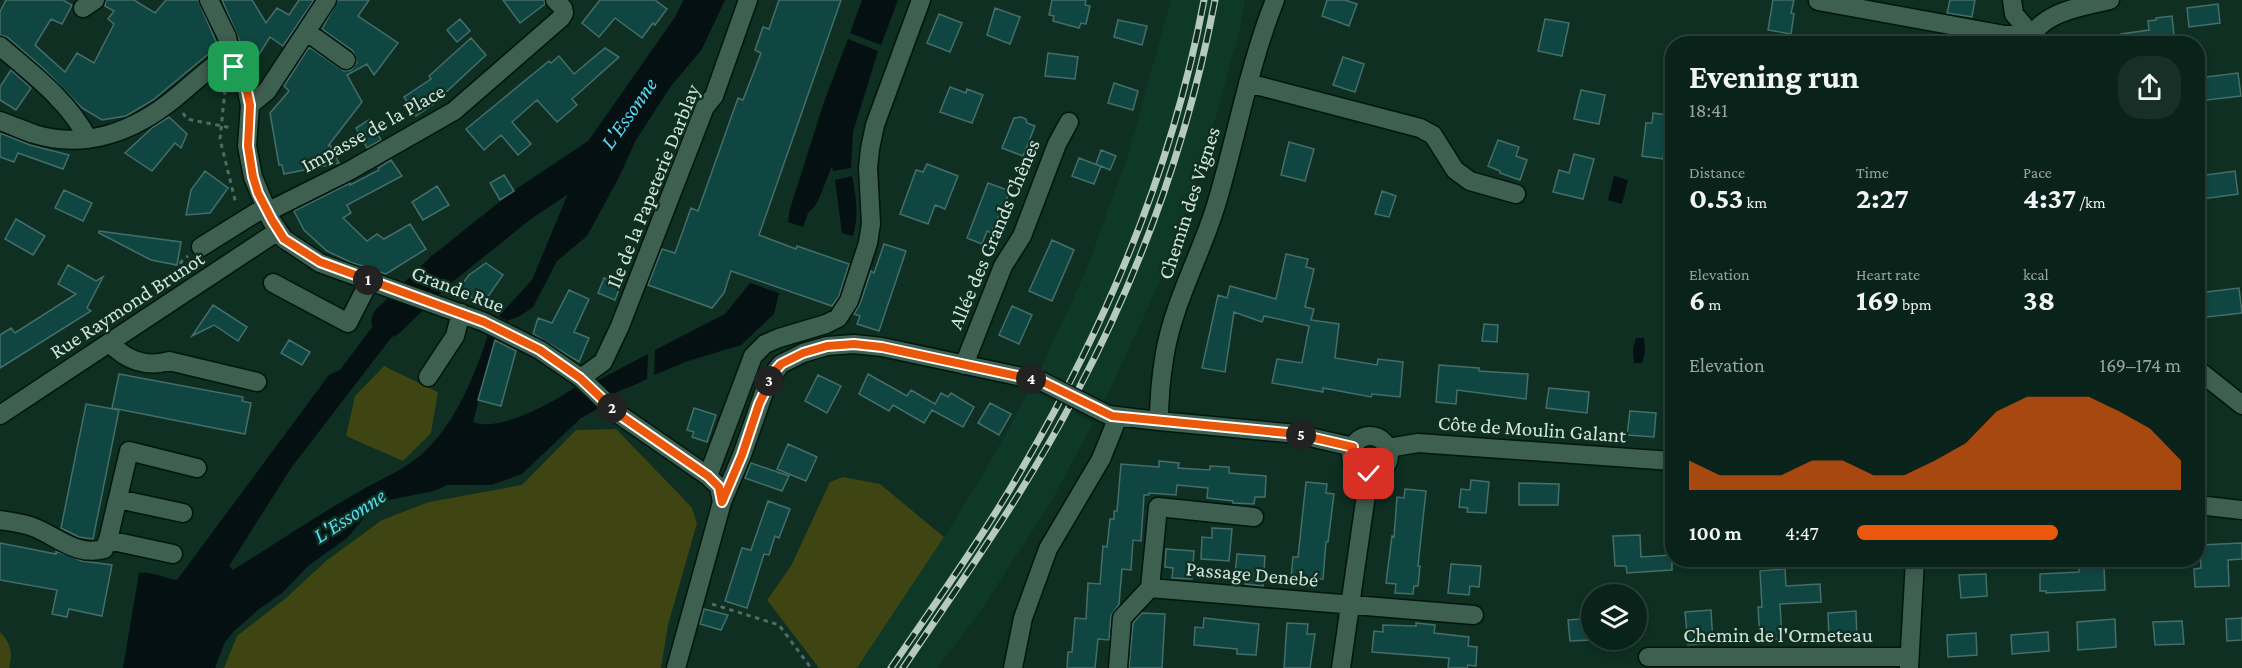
<!DOCTYPE html>
<meta charset="utf-8">
<style>
body{margin:0;font-family:"Crimson Pro",serif;background:#182f27;color:#f1f3f6;height:100vh;display:flex;flex-direction:column;font-size:22px;white-space:nowrap}
*{box-sizing:border-box;margin:0}
p{font-size:20px;color:#99a4a2}
.icon{flex:none;width:33px;height:33px;fill:none;stroke:currentColor;stroke-width:2;stroke-linecap:round;stroke-linejoin:round}
.map{position:relative;flex:1;overflow:hidden}
.sheet{position:absolute;left:1665px;top:36px;width:540px;height:531px;display:flex;flex-direction:column;background:#0a231a;border-radius:24px;box-shadow:0 3px 9px #0003,0 0 0 2px #2a4039}
.sheet>*{flex:none}
.tools{position:absolute;left:1581px;top:584px;display:grid;gap:12px}
.tools a{display:grid;place-items:center;width:66px;height:66px;border-radius:50%;background:#0a231a;box-shadow:0 3px 9px #0003,0 0 0 2px #2a4039;font-size:30px}
.pin{position:absolute;display:grid;place-items:center;width:51px;height:51px;color:#fff;margin:-26px;border-radius:12px;box-shadow:0 3px 9px #0006}
.km{position:absolute;width:30px;height:30px;margin:-15px;border-radius:50%;background:#222;color:#fff;font-size:16px;line-height:30px;text-align:center}
.round{display:grid;place-items:center;flex:none;width:63px;height:63px;border-radius:24px;background:#182f27}
.head{display:flex;align-items:center;justify-content:space-between;height:102px;padding:0 24px}
h1{font-size:33px;font-weight:700;line-height:45px}
.figures{display:grid;grid-template-columns:repeat(3,1fr);gap:9px;height:102px;padding:6px 24px}
.figures div{display:grid;align-content:center}
.figures b{font-size:30px;font-weight:700}
.figures small{font-size:16px;font-weight:400}
.figures p{font-size:16px}
.chart{height:168px;padding:12px 24px}
.chart p{display:flex;justify-content:space-between}
.chart svg{width:100%;height:108px;margin-top:6px;fill:#ea580c;opacity:.7}
ul{padding:0 24px;list-style:none;font-size:20px}
li{display:grid;grid-template-columns:96px 72px 1fr;align-items:center;height:45px}
li i{height:15px;border-radius:8px;background:#ea580c}
.map>svg:first-child{display:block}
.built{fill:#0e3928}
.green{fill:#3e4412}
.water{fill:#051012}
.lines{fill:none;stroke-linecap:round;stroke-linejoin:round}
.river{stroke:#051012;stroke-width:33}
.building{fill:#104642;stroke:#456e6a;stroke-width:1.5}
.minor-casing{stroke:#00160c;stroke-width:21}
.path{stroke:#516d61;stroke-width:3;stroke-dasharray:4.5 4.5;stroke-linecap:butt}
.minor{stroke:#3e6050;stroke-width:18}
.rail-casing{stroke:#b5c9bf;stroke-width:7}
.rail{stroke:#0e2f22;stroke-width:4.5;stroke-dasharray:14;stroke-linecap:butt}
.minor-bridge-casing{stroke:#00160c;stroke-width:21;stroke-linecap:butt}
.minor-bridge{stroke:#3e6050;stroke-width:18}
.route-casing{stroke:#fff;stroke-width:12}
.route{stroke:#ea580c;stroke-width:8}
.labels{text-anchor:middle;stroke-width:5;stroke-linejoin:round;paint-order:stroke}
.street-label{font-size:21px;fill:#d2e4db;stroke:#0e2f22}
.water-label{font-size:22px;font-style:italic;fill:#53def6;stroke:#0e2f22}
</style>
<div class="map">
<svg width="2242" height="668" viewBox="0 0 2242 668">
<rect width="100%" height="100%" fill="#0e2f22"/>
<path class="built" d="M1171 0H1245L1240 29 1209 142 1171 258 1103 404 1040 370 1085 273 1128 155Z
M1030 389 1093 423 1050 504 977 616 937 668H857L944 537 988 466Z"/>
<path class="green" d="M384 366 438 392 431 433 403 461 346 436 355 396Z
M616 429 679 494 692 508 697 523 668 625 661 668H224L237 636 286 598 326 561 382 520 429 502 522 485 576 430Z
M843 477 880 484 944 537 857 668H819L767 600 791 566 830 482Z
M0 632C11 643 13 653 9 668H0Z"/>
<path class="water" d="M702 0H725L702 49 671 86 636 140 618 179 587 236 557 261 533 307 520 316 507 321 499 316 532 280 567 196 581 175 617 131 654 77 689 27Z
M862 0H898L881 45 850 33Z
M848 39 878 51 853 132 851 168 833 171 832 166 820 196 815 206 808 213 803 227 788 222 790 209 824 102Z
M852 176C856 196 859 216 853 236L842 233 835 180Z
M1614 176 1628 180 1622 204 1608 200Z
M750 283 779 293 774 314 741 345 688 361 654 375 655 350 725 314Z
M394 298 414 308 291 468 229 566 233 570C276 543 318 515 362 490 388 475 410 468 431 445 458 417 476 372 488 335L495 337 473 422C498 433 555 402 575 387L599 408 581 418 522 474 491 485H447L434 491 383 501 373 507 347 538 308 566 282 593 259 609 234 631 225 642 215 668H123L139 573C153 571 163 578 177 580L329 375 340 370Z
M1636 338H1644L1645 352 1642 363H1634L1633 350Z
M648 354 647 379C636 385 623 389 611 395L597 381Z"/>
<g class="lines">
<g class="river">
<path id="s1" d="M591 172 600 153 689 26 702 0"/>
<path d="M388 321 442 269 522 205 600 153"/>
</g>
</g>
<path class="building" d="M6 0H63L72 5 62 24 51 19 35 45 65 72 77 53 94 63 114 24 108 19 114 11 105 6 106 0H134L155 13 166 0H198L218 46 153 100 126 116 102 120 82 108 44 69 7 37 0 35V12Z
M222 0H252L266 23 277 8 289 15 299 0H314L283 46 270 37 251 67Z
M338 0H369L358 16 398 43 374 75 367 64 347 75 362 102 328 146 330 145 339 163 284 174 282 165H279L270 113 289 91 284 86 309 47 344 71 351 70 357 62 353 51 322 29Z
M503 0H544L545 4 520 23Z
M600 0H655L667 9 655 25 653 23 642 38 615 18 599 37 582 23Z
M779 0H841L759 235 796 249 797 246 849 264 839 296 832 306 731 271 724 293 712 308 648 285 662 249 675 253 691 208 698 211 738 98 743 100 761 53 755 50 763 27 769 29Z
M1052 0H1086L1085 5 1090 6 1086 24 1081 23 1079 28 1053 21 1054 16 1049 15Z
M1327 0H1345L1357 4 1349 26 1322 16Z
M1773 0H1794L1791 13 1794 14 1791 34 1768 30Z
M1950 0H1975L1972 17 1947 13Z
M2218 4 2220 23 2189 27 2187 8Z
M995 8 1020 17 1010 44 987 35Z
M939 14 962 23 950 52 927 43Z
M2172 16 2175 44H2121V34L2149 30 2148 21 2156 20V18Z
M460 19 470 31 457 42 447 30Z
M1545 19 1569 23 1562 56 1538 51Z
M1118 20 1147 26 1142 45 1114 37Z
M471 38 486 55 443 95 444 97 416 116 404 97 431 79 429 76Z
M605 48 619 57 572 99 577 105 557 122 537 100 512 122 531 144 518 155 501 135 484 150 466 129 549 61 551 63 559 56 574 74Z
M1048 53 1078 57 1075 79 1045 76Z
M1343 57 1364 64 1355 92 1333 85Z
M11 70 31 88 16 110 0 100V87Z
M2238 73 2241 96 2198 101V78Z
M1114 83 1138 91 1133 110 1108 103Z
M950 87 966 93 967 89 983 95 972 123 940 112Z
M1581 90 1605 95 1599 124 1574 119Z
M1653 113 1668 115 1663 159 1642 156 1646 123H1652Z
M169 117 187 134 181 148 175 143 152 171 125 153 153 127Z
M1021 117 1026 119 1027 123 1035 126 1023 156 1002 148 1014 118Z
M370 119 381 140 367 148 356 128Z
M0 133 30 145 69 155 63 169 18 153 14 162 0 157Z
M1498 140 1519 147 1516 156 1527 160 1520 180 1500 173V171L1488 166Z
M1289 142 1314 149 1305 181 1281 175Z
M1101 150 1116 156 1110 170 1101 166 1094 184 1072 176 1079 158 1100 166 1096 164Z
M1574 154 1594 159 1583 199 1553 192 1559 170 1569 173Z
M391 160 402 176 347 205 351 213 343 218 367 241 377 234 384 239 410 224 426 249 386 274 350 262 327 251 304 230 294 211 350 183V185L379 170 378 168Z
M927 164 958 176 945 209 935 205 928 224 900 214 916 170 923 172Z
M205 171 228 188 210 213 186 215 191 190Z
M2235 171 2238 194 2202 199 2199 176Z
M504 175 514 191 500 200 490 183Z
M988 183 1010 191 991 233 987 231 982 244 967 238Z
M437 186 449 205 423 220 412 202Z
M64 190 92 203 83 221 55 208Z
M1382 191 1396 196 1389 217 1375 214Z
M16 219 45 236 33 255 5 239Z
M99 231 181 242 177 265 151 260 99 233Z
M1052 240 1074 250 1052 301 1029 291Z
M884 244 906 251 879 331 857 324 860 316 854 314 860 304 871 271 874 273Z
M1286 254 1308 259 1306 267 1314 269 1305 307 1314 309 1311 320 1339 324 1335 358 1377 365 1378 359 1403 362 1400 397 1372 394 1371 397 1323 388V392L1272 383 1277 359 1302 363 1309 326 1264 316 1262 322 1234 312 1225 372 1202 368 1218 295 1227 298 1230 286 1276 299Z
M486 263 503 275 482 305 459 288 469 275Z
M68 265 96 281 103 277 87 308 91 311 0 368V335L11 328 15 333 76 294 58 284Z
M604 278 621 284 615 300 598 293Z
M2239 288 2242 313 2198 318V293Z
M569 290 589 299 574 332 589 338 579 362 533 334 538 318 552 323Z
M213 305 247 327 238 341 214 325 192 336Z
M1012 306 1032 315 1019 344 999 335Z
M1484 324 1498 325 1497 342 1482 341Z
M289 340 310 352 302 365 281 353Z
M495 340 516 351 501 406 478 400Z
M1439 365 1479 368V371L1528 374 1526 399 1457 390 1456 404 1436 402Z
M119 374 243 397 242 401 251 403 245 434 112 408Z
M868 374 907 396 911 390 935 404 941 393 948 397 951 393 974 407 963 427 932 410 924 423 893 405 889 411 859 394Z
M818 375 841 386 827 413 805 401Z
M1549 388 1589 392 1587 413 1546 408Z
M990 403 1011 414 999 435 978 423Z
M86 404 119 410 93 539 79 537 61 528Z
M694 408 716 415 707 442 692 437 694 432 687 430Z
M1630 411 1656 413 1654 437 1627 435Z
M788 444 817 457 806 481 777 469Z
M1159 461 1179 463 1178 468 1210 470V466L1229 467V473L1266 476 1265 497H1255L1254 504 1233 503V501L1207 498 1208 488 1177 485 1176 495 1149 493V495H1144L1141 541 1133 540 1131 570 1122 569 1119 604 1111 616 1109 640 1098 639 1095 668H1067L1068 652H1072L1075 618 1086 619 1088 583 1100 584 1103 546 1107 547 1110 519H1114V511H1117L1121 464 1159 467Z
M751 463 789 476 782 491 745 478Z
M1471 480 1489 482 1486 513 1467 512 1468 508 1459 507 1461 489 1470 490Z
M1306 482 1327 484 1326 493 1334 494 1328 542H1326L1323 579H1313V587L1294 585 1295 577H1291L1293 557H1298Z
M1519 483 1559 484 1558 505H1519Z
M1405 489 1426 491 1418 566H1420L1418 586H1414L1413 594 1395 593 1396 584 1386 583 1392 536 1394 537 1397 497 1404 498Z
M768 501 790 509 779 538 775 536 769 555 764 554 747 608 725 601 742 548 751 550Z
M1212 528 1232 529 1229 561 1201 559 1202 537 1212 538Z
M1640 535 1641 557 1672 555V570L1627 573 1626 566H1615L1613 536Z
M0 543 56 554V551L82 561 112 565 102 616 69 609 67 617 52 614 57 590 0 580Z
M2242 543V559L2228 560 2229 586 2195 587 2194 569 2201 568 2200 545Z
M1166 549 1194 551 1192 579 1172 578 1173 568 1165 567Z
M1237 554 1265 556 1263 586 1245 584 1246 576 1235 575Z
M2078 560H2101L2102 567H2104L2105 590 2046 593V591H2040V574L2079 572Z
M1451 564 1481 566 1479 587 1470 586 1469 595 1448 593Z
M1785 569 1786 586 1820 584 1821 602 1780 604 1782 639 1760 640 1758 607H1762L1760 571Z
M1986 574 1987 596 1961 598 1959 575Z
M704 609 728 615 721 630 700 624Z
M1711 610 1713 643 1688 645 1685 612Z
M1856 611 1857 640 1829 641 1828 613Z
M1142 613 1165 614 1162 668H1129L1133 623Z
M1204 618 1259 624 1256 655 1237 654V649L1194 645 1195 627 1203 628Z
M1592 618V640L1570 641 1568 620Z
M2242 618V640L2227 641 2226 619Z
M2115 619 2116 647 2078 650 2077 622Z
M2182 621 2184 644 2155 645 2153 622Z
M1287 623 1308 624 1307 634H1315L1310 668H1284Z
M1416 623 1435 625 1434 633 1469 637 1468 646 1477 647 1476 666 1468 665 1467 668H1448L1449 658 1372 652 1374 631 1383 632V625L1416 626Z
M2048 632 2049 651 2012 654 2011 635Z
M1976 633 1977 655 1948 657 1947 635Z"/>
<g class="lines">
<g class="minor-casing">
<path id="minor" d="M209 0 227 37 234 67 247 91 250 105 247 146 253 177 271 220 284 239 320 263 484 322 540 350 581 378 617 413 708 476 719 487 722 502
M2012 0 2014 14 2031 34
M1818 1 2005 35 2031 34
M83 8 95 0
M307 32 346 60
M2027 44C2040 12 2079 7 2110 0
M0 46C31 73 69 101 88 139
M1248 83 1420 128 1433 135 1455 170 1470 181 1516 194
M250 105 267 91 327 0
M0 121C11 125 23 130 34 134 86 150 135 131 175 98 194 83 211 65 232 53
M267 212 349 171 454 111 561 18 564 13 563 8 555 0
M201 247 265 207
M273 283 348 323 370 280
M110 343C126 360 146 368 169 361L257 382
M964 365 1003 266 1022 236 1057 144 1069 122
M2198 370 2242 405
M428 377 455 336 461 313
M581 378 603 362 620 326 705 107 714 96 748 0
M0 415 278 231
M1108 415 1159 421 1297 434 1353 447
M1159 421C1159 399 1161 376 1165 353 1174 301 1202 253 1217 202 1237 135 1249 65 1275 0
M1351 455a19 19 0 1 1 38 0a19 19 0 1 1-38 0Z
M1388 448 1418 443 1672 461
M708 476 753 356 765 344 779 338 826 324 838 318 849 301 868 243 871 224 868 168 870 149 875 125 921 0
M118 499 183 513
M2198 505 2242 510
M0 520C11 522 23 523 33 527 57 536 76 557 104 549L108 540 129 451 197 468
M108 540 173 554
M1150 588 1474 615
M1648 657H1909
M676 668 722 502 742 455 768 381 781 364 803 353 827 346 854 344 882 347 1041 381
M1013 668 1023 618 1048 549 1101 459 1118 417
M1118 668 1122 618 1150 588 1158 507 1254 517
M1341 668 1369 474
M1909 668 1915 560"/>
</g>
<path class="path" d="M225 90 220 139 236 204
M183 113 187 119 232 128
M180 273 181 262 188 256
M712 604 779 625 811 668"/>
<use href="#minor" class="minor"/>
<g class="rail-casing">
<path id="rail" d="M891 668C936 602 983 537 1023 467 1108 322 1173 166 1204 0
M903 668C964 578 1027 489 1077 392 1142 269 1189 137 1215 0"/>
</g>
<use href="#rail" class="rail"/>
<g class="minor-bridge-casing">
<path id="minor-bridge" d="M1041 381 1104 413"/>
</g>
<use href="#minor-bridge" class="minor-bridge"/>
</g>
<g class="lines">
<g class="route-casing">
<path id="route" d="M234 67 247 91 250 105 248 146 253 177 258 193 272 220 284 239 320 262 484 322 540 350 580 378 617 413 708 476 719 487 722 502 742 455 759 404 774 372 781 364 803 353 827 346 854 344 882 347 1041 381 1112 416 1297 434 1353 447C1349 461 1355 470 1369 474"/>
</g>
<use href="#route" class="route"/>
</g>
<g class="labels">
<g class="street-label">
<text transform="translate(373 128) rotate(-29)" y="7">Impasse de la Place</text>
<text transform="translate(653 186) rotate(-68)" y="7">Ile de la Papeterie Darblay</text>
<text transform="translate(1189 203) rotate(-72)" y="7">Chemin des Vignes</text>
<text transform="translate(994 234) rotate(-67)" y="7">Allée des Grands Chênes</text>
<text transform="translate(458 289) rotate(21)" y="7">Grande Rue</text>
<text transform="translate(127 305) rotate(-33)" y="7">Rue Raymond Brunot</text>
<text transform="translate(1532 429) rotate(4)" y="7">Côte de Moulin Galant</text>
<text transform="translate(1252 574) rotate(5)" y="7">Passage Denebé</text>
<text x="1778" y="642">Chemin de l'Ormeteau</text>
</g>
<g class="water-label">
<text dy="8" stroke="none"><textPath href="#s1" startOffset="70">L'Essonne</textPath></text>
<text transform="translate(349 515) rotate(-33)" y="8">L'Essonne</text>
</g>
</g>
</svg>
<div class="tools">
<a><svg class="icon" aria-label="layers" viewBox="0 0 24 24"><path d="M12 4l9 5-9 5-9-5zM3 14l9 5 9-5"/></svg></a>
</div>
<div class="pin" style="left:234px;top:67px;background:#1e9e55"><svg class="icon" aria-label="arrive" viewBox="0 0 24 24"><path d="M6 21V4h12l-3 4 3 4H6"/></svg></div>
<div class="pin" style="left:1369px;top:474px;background:#d93025"><svg class="icon" aria-label="check" viewBox="0 0 24 24"><path d="M5 12l5 5 9-10"/></svg></div>
<b class="km" style="left:368px;top:280px">1</b>
<b class="km" style="left:612px;top:408px">2</b>
<b class="km" style="left:769px;top:381px">3</b>
<b class="km" style="left:1031px;top:379px">4</b>
<b class="km" style="left:1301px;top:435px">5</b>
<section class="sheet">
<div class="head"><div><h1>Evening run</h1><p>18:41</p></div><a class="round"><svg class="icon" aria-label="share" viewBox="0 0 24 24"><path d="M12 15V3M7 8l5-5 5 5M5 13v7h14v-7"/></svg></a></div>
<div class="figures">
<div><p>Distance</p><b>0.53<small> km</small></b></div>
<div><p>Time</p><b>2:27</b></div>
<div><p>Pace</p><b>4:37<small> /km</small></b></div>
</div>
<div class="figures">
<div><p>Elevation</p><b>6<small> m</small></b></div>
<div><p>Heart rate</p><b>169<small> bpm</small></b></div>
<div><p>kcal</p><b>38</b></div>
</div>
<div class="chart"><p><span>Elevation</span>169–174 m</p>
<svg viewBox="0 0 160 44" preserveAspectRatio="none"><path d="M0 44V32L10 38L20 38L30 38L40 32L50 32L60 38L70 38L80 32L90 25L100 12L110 6L120 6L130 6L140 12L150 19L160 32V44z"/></svg>
</div>
<ul>
<li><b>100 m</b>4:47<i style="width:62%"></i></li>
</ul>
</section>
</div>
